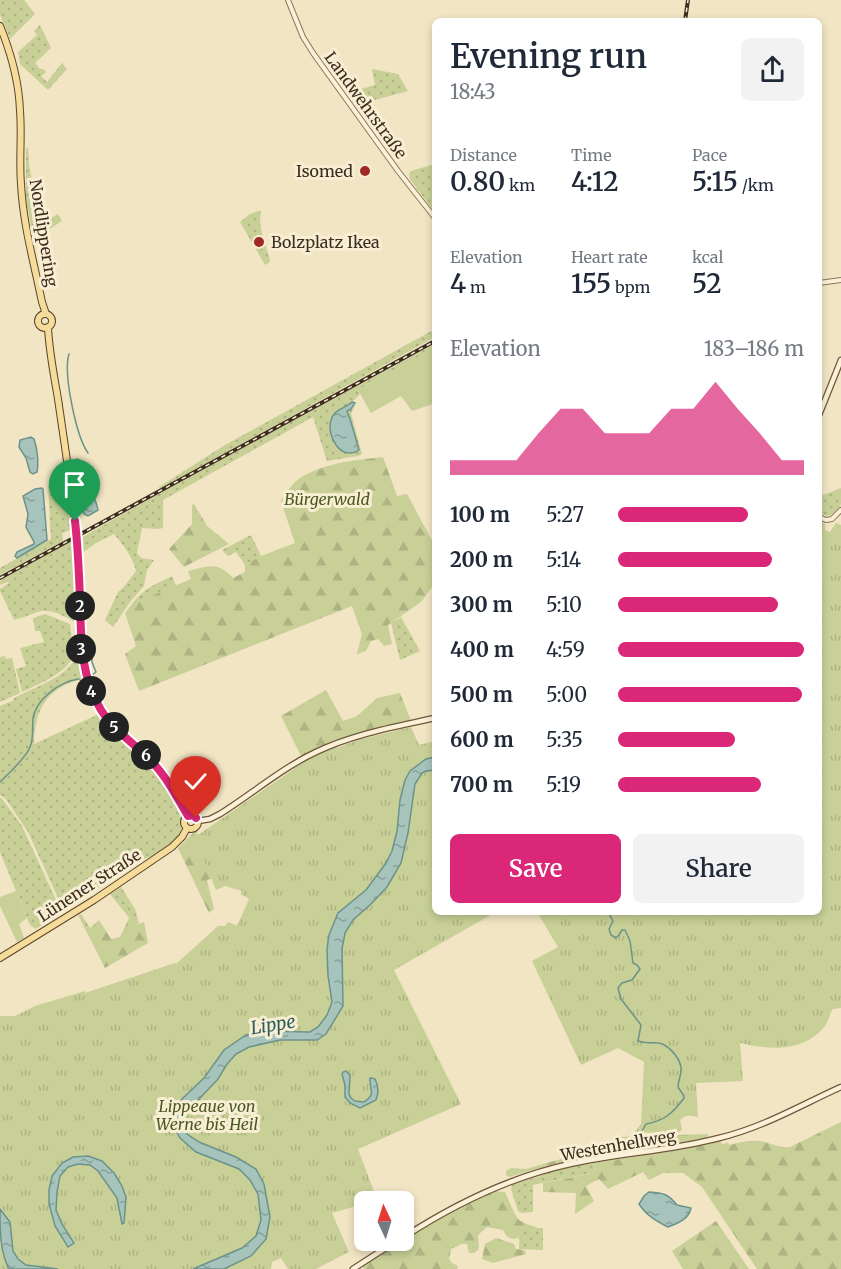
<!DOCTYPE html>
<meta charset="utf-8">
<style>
body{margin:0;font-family:Merriweather,serif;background:#f2f2f3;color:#1f2937;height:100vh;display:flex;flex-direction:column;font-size:22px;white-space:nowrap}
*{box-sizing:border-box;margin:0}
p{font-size:20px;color:#747a83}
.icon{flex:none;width:33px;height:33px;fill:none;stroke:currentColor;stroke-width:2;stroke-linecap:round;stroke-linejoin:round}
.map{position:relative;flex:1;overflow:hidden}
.panel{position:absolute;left:432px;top:18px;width:390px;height:897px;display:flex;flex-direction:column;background:#fff;border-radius:9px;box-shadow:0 3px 9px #0003}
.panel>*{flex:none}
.needle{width:39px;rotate:356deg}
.controls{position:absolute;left:354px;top:1191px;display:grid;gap:12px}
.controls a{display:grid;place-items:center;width:60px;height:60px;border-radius:9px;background:#fff;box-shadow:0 3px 9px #0003;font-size:30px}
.pin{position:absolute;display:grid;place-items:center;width:51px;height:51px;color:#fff;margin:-62px -26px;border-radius:50% 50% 50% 0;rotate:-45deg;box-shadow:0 0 6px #0007}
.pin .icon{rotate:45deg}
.km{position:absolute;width:30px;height:30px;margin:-15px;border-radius:50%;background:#222;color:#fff;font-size:16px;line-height:30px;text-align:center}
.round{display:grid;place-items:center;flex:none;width:63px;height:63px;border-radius:9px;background:#f2f2f3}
.head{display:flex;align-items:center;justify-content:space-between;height:102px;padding:0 18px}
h1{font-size:33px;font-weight:600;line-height:45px}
.figures{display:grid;grid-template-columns:repeat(3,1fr);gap:9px;height:102px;padding:6px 18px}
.figures div{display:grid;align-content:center}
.figures b{font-size:26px;font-weight:600}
.figures small{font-size:16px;font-weight:400}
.figures p{font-size:16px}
.chart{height:168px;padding:12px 18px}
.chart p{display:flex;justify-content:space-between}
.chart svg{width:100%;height:108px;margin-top:6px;fill:#db2777;opacity:.7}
.primary-button{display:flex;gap:12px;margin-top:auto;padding:12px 18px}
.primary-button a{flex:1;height:69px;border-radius:9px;background:#db2777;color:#fff;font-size:24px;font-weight:600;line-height:69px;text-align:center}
.primary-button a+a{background:#f2f2f3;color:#1f2937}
ul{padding:0 18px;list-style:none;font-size:20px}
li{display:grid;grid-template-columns:96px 72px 1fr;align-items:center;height:45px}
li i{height:15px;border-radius:8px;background:#db2777}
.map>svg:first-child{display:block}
.grass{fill:url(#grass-dots)}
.forest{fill:url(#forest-firs)}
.park{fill:url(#park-tufts)}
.garden{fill:#c8d097}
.water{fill:url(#water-ripples);stroke:#6c938a;stroke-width:1.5}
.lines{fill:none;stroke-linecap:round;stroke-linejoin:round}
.stream{stroke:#6c938a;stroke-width:1.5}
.tertiary-casing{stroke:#8d7659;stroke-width:6}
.secondary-casing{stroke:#6f573c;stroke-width:7}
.primary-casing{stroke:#5b442d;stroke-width:8}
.tertiary{stroke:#fbf1d8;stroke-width:4}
.secondary{stroke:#fbf1d8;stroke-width:4.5}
.primary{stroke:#f6dc9a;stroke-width:6}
.rail-casing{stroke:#3c2d1e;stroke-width:4}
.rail{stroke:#f8eed4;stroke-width:1.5;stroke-dasharray:4.5;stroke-linecap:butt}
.route-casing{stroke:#fff;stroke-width:12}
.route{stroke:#db2777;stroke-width:8}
.poi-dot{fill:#a02825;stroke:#f8eed4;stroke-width:2}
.labels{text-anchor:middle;stroke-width:6;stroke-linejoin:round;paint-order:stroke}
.street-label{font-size:16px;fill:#3c2d1e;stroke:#f8eed4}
.poi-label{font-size:16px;fill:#3c2d1e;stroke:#f8eed4;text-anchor:end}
.park-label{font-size:16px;font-style:italic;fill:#4b5a23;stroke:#f8eed4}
.water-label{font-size:18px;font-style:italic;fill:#2c5d5b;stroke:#f8eed4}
</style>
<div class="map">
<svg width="841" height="1269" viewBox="0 0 841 1269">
<defs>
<pattern id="grass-dots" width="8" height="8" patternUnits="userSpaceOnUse" patternTransform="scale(1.5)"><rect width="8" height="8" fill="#c8d097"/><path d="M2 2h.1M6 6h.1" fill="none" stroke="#adb382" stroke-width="1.8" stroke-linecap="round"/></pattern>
<pattern id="forest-firs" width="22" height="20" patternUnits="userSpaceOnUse" patternTransform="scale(1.5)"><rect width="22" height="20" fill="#c8d097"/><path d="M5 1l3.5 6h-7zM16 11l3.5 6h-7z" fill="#adb382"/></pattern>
<pattern id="park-tufts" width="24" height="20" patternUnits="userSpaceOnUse" patternTransform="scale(1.5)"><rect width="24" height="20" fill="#c8d097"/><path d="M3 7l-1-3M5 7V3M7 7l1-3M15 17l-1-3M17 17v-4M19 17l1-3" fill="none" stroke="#adb382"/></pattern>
<pattern id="water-ripples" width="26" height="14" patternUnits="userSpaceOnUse" patternTransform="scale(1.5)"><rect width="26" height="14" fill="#a6c4bc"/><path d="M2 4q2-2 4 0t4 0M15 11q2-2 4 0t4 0" fill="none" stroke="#88a098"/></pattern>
</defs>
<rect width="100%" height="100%" fill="#f1e5c4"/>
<path class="grass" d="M0 0H24L35 14 10 39 0 15Z
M40 25 51 48 35 63 40 69H43L46 72 41 76 47 82 62 63 67 69 48 90 20 64 18 52 37 35 34 31Z
M372 69 398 74 408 91 356 105 347 93 375 85Z
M28 147 29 164 40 224 58 214 62 221 33 239 26 198V149Z
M435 164V213L410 179 409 173 414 170Z
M258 211H261C257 228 267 246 270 262L265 265 240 222 250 214Z
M435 329V337L160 489 159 487 225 445Z
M435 344V348L358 390 360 394C357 397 353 402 349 405 338 413 331 411 330 427L355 436 351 422 346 411 351 409 356 404 351 413 362 454 358 456 327 461 313 417 163 500V528L159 529 142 528 137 553 141 558 154 560 147 570 144 586 130 602 113 627 105 620 118 592 123 588 136 571C133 557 123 545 114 534L96 543 81 554 79 539 176 484Z
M56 484 61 487 64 493 71 530 62 533 63 541 0 575V568L51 539 48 485Z
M819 487 823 495 841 488C841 492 841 498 841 503 839 514 829 519 819 513Z
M251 535 261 556 245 565 236 552 228 556 222 550Z
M72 540 74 559 75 620 73 621C66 616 50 609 41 611 32 613 24 618 14 620L0 591V589L9 583 7 582 0 585V581Z
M172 576 176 586 132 604C146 587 152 586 172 576Z
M45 614 70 624C71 633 74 648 72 657 69 672 35 686 22 692L16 669 26 666 20 648 44 642 40 631H35L33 618Z
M401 617 420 651 400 660 391 623Z
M5 656 6 659 12 658 20 693 0 702V657Z
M76 660 79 664 85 685 78 680C45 690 35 711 34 744L99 714 122 741 141 756 140 759 141 760 143 758C158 773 189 810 180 832 177 839 170 844 163 849 156 854 151 857 142 859L64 911 28 832 5 798 0 795V706L14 700V698C31 689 52 682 66 670 70 667 71 663 76 660Z
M0 797 3 800 22 826 61 911 60 914 35 929 33 927 30 925 0 852Z
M121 887 135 909 139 923 135 925 110 894Z
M594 1163 595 1173 561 1179 533 1185V1212L522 1213 518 1211 511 1189 512 1185 561 1169Z
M520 1228H543V1250L519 1249Z"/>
<path class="forest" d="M383 457 397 496 407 494 435 546V583L421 602 388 625 392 644 384 646 378 639 371 641 366 651 357 654 362 634 352 606 139 691 125 654 136 646 125 613 132 604 191 579 188 571C208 566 218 561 233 578L245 572V565L261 556 295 543 281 501C285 495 290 487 295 482 318 463 356 460 383 457Z
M194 504 207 526 229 544 184 567 169 549 192 524V506Z
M326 690 343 721 357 716 377 698 400 693 411 721 348 736 301 756 281 716Z
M196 830 217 877 207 880 214 909 209 913 178 848Z
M81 914 90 928 99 920 111 939 120 937 129 918 135 925 144 922 148 943 105 968 78 915Z
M841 1122V1269H757L702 1187 683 1173H663L649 1180 643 1172 608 1189 599 1179 586 1186 594 1201 575 1214 576 1193 543 1192V1183L595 1173 594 1163 666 1152 720 1141 722 1144 728 1143 730 1145C740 1142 750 1140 760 1141 771 1143 779 1148 790 1147Z
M708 1134V1138C658 1147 607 1152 558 1163 542 1167 526 1172 509 1177L506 1175V1171L511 1168 526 1169 568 1157 618 1137Z
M495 1191 505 1192C509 1200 513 1213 519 1220 524 1224 532 1225 538 1228H520V1238C510 1240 507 1238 503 1230L487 1227 478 1235 479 1249 474 1253H469L467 1244H462L451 1249 449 1259 452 1263 458 1266 457 1269H364L363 1267 367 1262 455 1209Z
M716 1221 749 1269H683L672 1251Z
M496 1238 514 1244 516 1249 525 1250 526 1254 493 1263 482 1259 485 1244Z"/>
<path class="park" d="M819 520 825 524V530L830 532 836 523 841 525V1008L833 1009C829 1014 829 1021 825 1026 803 1053 770 1050 740 1043L743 1081 696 1083 698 1117C691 1115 686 1114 680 1120L682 1130 679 1132 634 1133 641 1124 644 1062 618 1048 581 1065 532 961 558 947 537 912H819Z
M411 727 419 745 435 741V912H496L394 970 461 1104 358 1149 376 1197 368 1201 364 1202 363 1204 332 1213 349 1252 316 1269H288L281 1258 272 1262 271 1269H0V1016H15L35 1006 85 991V993L175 963 176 964 218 926H225L228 922 237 926 249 899 241 894 242 891 225 886 216 890 195 837 294 769 293 767 301 761 335 744 337 748 358 740Z"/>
<path class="garden" d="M435 348V407L433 404 412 411 401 396 371 413 358 390Z
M16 891 27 918 19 924 24 938 17 942 0 906V897Z"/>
<path class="water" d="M352 402 355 403 351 409 347 411 351 422 359 450C341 462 326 436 331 420 333 410 346 408 352 402Z
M31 437 34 439C37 448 39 462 37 472L33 474 30 472 26 458 19 447 20 440Z
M77 459 85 463C79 479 96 494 98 510L88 516 84 514 83 509C80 495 73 472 77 459Z
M42 488 43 489 47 540 17 558 15 556 17 552 34 544V542L26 527 28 514 23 496 35 489Z
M435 757V770L426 771 422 773 415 784 408 833 401 863 387 887 371 904 353 920 345 933 342 949 343 1006 326 1034 317 1040H280L249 1047 236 1054 227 1064 218 1079 184 1115 183 1126 187 1134 199 1142 236 1157 256 1169 264 1184 270 1217 266 1239 251 1256 224 1269H193L242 1248 256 1236 261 1220 258 1194 250 1180 239 1169 196 1152 180 1138 175 1129 172 1118 175 1107 183 1098 204 1078 224 1050 246 1035 260 1031 310 1032 318 1027 327 1015 332 1002 328 976 327 949 329 935 338 913 366 890 386 863 392 851 397 831 400 800 405 780 410 771 426 759Z
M346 1071 350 1075 349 1094 351 1098 355 1101 364 1102C377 1093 369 1090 370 1078H372L375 1079C379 1086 379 1092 376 1100L360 1108 350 1103 345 1097V1085L342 1074 343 1072Z
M88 1156 102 1161 114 1173 122 1186 126 1197 124 1223 122 1224 117 1198 98 1171 90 1165 78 1164 68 1167 60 1176 57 1192 56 1210 62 1224 74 1243 68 1247 55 1226 49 1204V1190L52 1176 62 1163 73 1157Z
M649 1192C664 1193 668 1194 677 1205L691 1208C689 1219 678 1223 668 1227 656 1221 646 1215 639 1204L644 1196Z
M0 1209 10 1222 13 1251 18 1259 26 1265 58 1269H9C0 1252 0 1230 0 1209Z"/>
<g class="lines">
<path class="stream" d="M69 354C63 373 76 436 88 453
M92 675 96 672 92 662V656
M0 782C9 773 26 758 30 747 34 738 32 728 33 719 35 700 60 681 79 679
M608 912 613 921 609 929 611 935 616 938 619 935 622 930H625L630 941 633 963 637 965 640 969 632 980 622 983 618 988 621 999 641 1025 638 1041C645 1044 650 1042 658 1043 668 1044 679 1057 681 1067 682 1075 678 1080 678 1087L684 1096V1098C673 1113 664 1121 646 1124L642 1131V1143"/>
<g class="tertiary-casing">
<path id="tertiary" d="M288 0 303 37 313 53 398 171 435 218
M819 283 841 280
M819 517 826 520 832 519 841 510"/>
</g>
<g class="secondary-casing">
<path id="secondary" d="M819 415 841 360
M198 821 210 819 220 814C252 794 282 768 316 752 353 734 395 727 435 718
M404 1237C455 1204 510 1177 570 1164 619 1153 670 1151 719 1138 762 1128 801 1105 841 1087
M353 1269 398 1240"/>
</g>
<g class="primary-casing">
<path id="primary" d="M0 26C11 53 19 82 20 111 22 135 19 160 21 184 23 224 34 263 42 302L46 314
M38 321a7 7 0 1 1 14 0a7 7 0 1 1-14 0Z
M48 327C49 351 54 375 58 399 65 444 71 489 76 534 78 557 79 579 80 602 80 634 79 666 93 696 108 727 127 736 150 759 166 776 176 796 187 816
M184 822a7 7 0 1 1 14 0a7 7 0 1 1-14 0Z
M0 958 94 900 172 847 182 837 187 828"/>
</g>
<use href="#tertiary" class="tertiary"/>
<use href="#secondary" class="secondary"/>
<use href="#primary" class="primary"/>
<g class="rail-casing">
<path id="rail" d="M685 21 688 0
M0 578 435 341"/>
</g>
<use href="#rail" class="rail"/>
</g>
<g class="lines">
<g class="route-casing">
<path id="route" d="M75 521C78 547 79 573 80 599 81 638 80 675 101 710 113 730 133 742 149 759 166 775 176 796 188 816L193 815 196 818"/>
</g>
<use href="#route" class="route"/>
</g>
<g class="poi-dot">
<circle cx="365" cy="171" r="6"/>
<circle cx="259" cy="242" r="6"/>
</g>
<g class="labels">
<g class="street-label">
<text transform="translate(366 105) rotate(54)" y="6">Landwehrstraße</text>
<text transform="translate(44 233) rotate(81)" y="6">Nordlippering</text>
<text transform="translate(89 885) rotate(-33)" y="6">Lünener Straße</text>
<text transform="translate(618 1145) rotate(-10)" y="6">Westenhellweg</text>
</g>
<g class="poi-label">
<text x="353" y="177">Isomed</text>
<text x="271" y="248" text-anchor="start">Bolzplatz Ikea</text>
</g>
<g class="park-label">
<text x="327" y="505">Bürgerwald</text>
<text x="207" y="1112">Lippeaue von<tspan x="207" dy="18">Werne bis Heil</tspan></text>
</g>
<g class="water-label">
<text transform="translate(273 1025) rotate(-9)" y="6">Lippe</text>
</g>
</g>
</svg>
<div class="controls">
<a><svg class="needle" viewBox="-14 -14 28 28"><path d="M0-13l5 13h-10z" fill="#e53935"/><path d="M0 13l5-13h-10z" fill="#747a83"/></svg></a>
</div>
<div class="pin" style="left:75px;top:521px;background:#1e9e55"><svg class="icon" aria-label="arrive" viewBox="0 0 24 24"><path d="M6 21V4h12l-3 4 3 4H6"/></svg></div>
<div class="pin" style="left:196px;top:818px;background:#d93025"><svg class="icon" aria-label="check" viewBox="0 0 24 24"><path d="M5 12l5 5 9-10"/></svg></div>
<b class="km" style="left:80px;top:606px">2</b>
<b class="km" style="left:81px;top:649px">3</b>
<b class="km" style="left:91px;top:691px">4</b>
<b class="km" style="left:114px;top:727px">5</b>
<b class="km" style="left:146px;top:755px">6</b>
<section class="panel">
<div class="head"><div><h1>Evening run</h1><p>18:43</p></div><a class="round"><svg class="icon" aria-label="share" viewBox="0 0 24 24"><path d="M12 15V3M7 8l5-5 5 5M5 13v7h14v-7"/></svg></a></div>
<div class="figures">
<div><p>Distance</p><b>0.80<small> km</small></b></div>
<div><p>Time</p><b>4:12</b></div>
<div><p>Pace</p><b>5:15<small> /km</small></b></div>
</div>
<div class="figures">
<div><p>Elevation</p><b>4<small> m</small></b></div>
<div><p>Heart rate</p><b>155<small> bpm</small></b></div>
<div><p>kcal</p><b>52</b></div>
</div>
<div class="chart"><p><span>Elevation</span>183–186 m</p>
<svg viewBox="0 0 160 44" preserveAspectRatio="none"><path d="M0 44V38L10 38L20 38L30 38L40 27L50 17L60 17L70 27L80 27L90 27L100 17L110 17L120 6L130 17L140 27L150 38L160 38V44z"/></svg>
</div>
<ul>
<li><b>100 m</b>5:27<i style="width:70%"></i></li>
<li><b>200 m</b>5:14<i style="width:83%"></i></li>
<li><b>300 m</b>5:10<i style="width:86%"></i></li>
<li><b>400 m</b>4:59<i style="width:100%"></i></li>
<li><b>500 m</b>5:00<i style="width:99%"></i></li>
<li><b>600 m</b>5:35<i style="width:63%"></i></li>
<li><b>700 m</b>5:19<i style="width:77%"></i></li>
</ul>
<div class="primary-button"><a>Save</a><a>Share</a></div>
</section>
</div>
